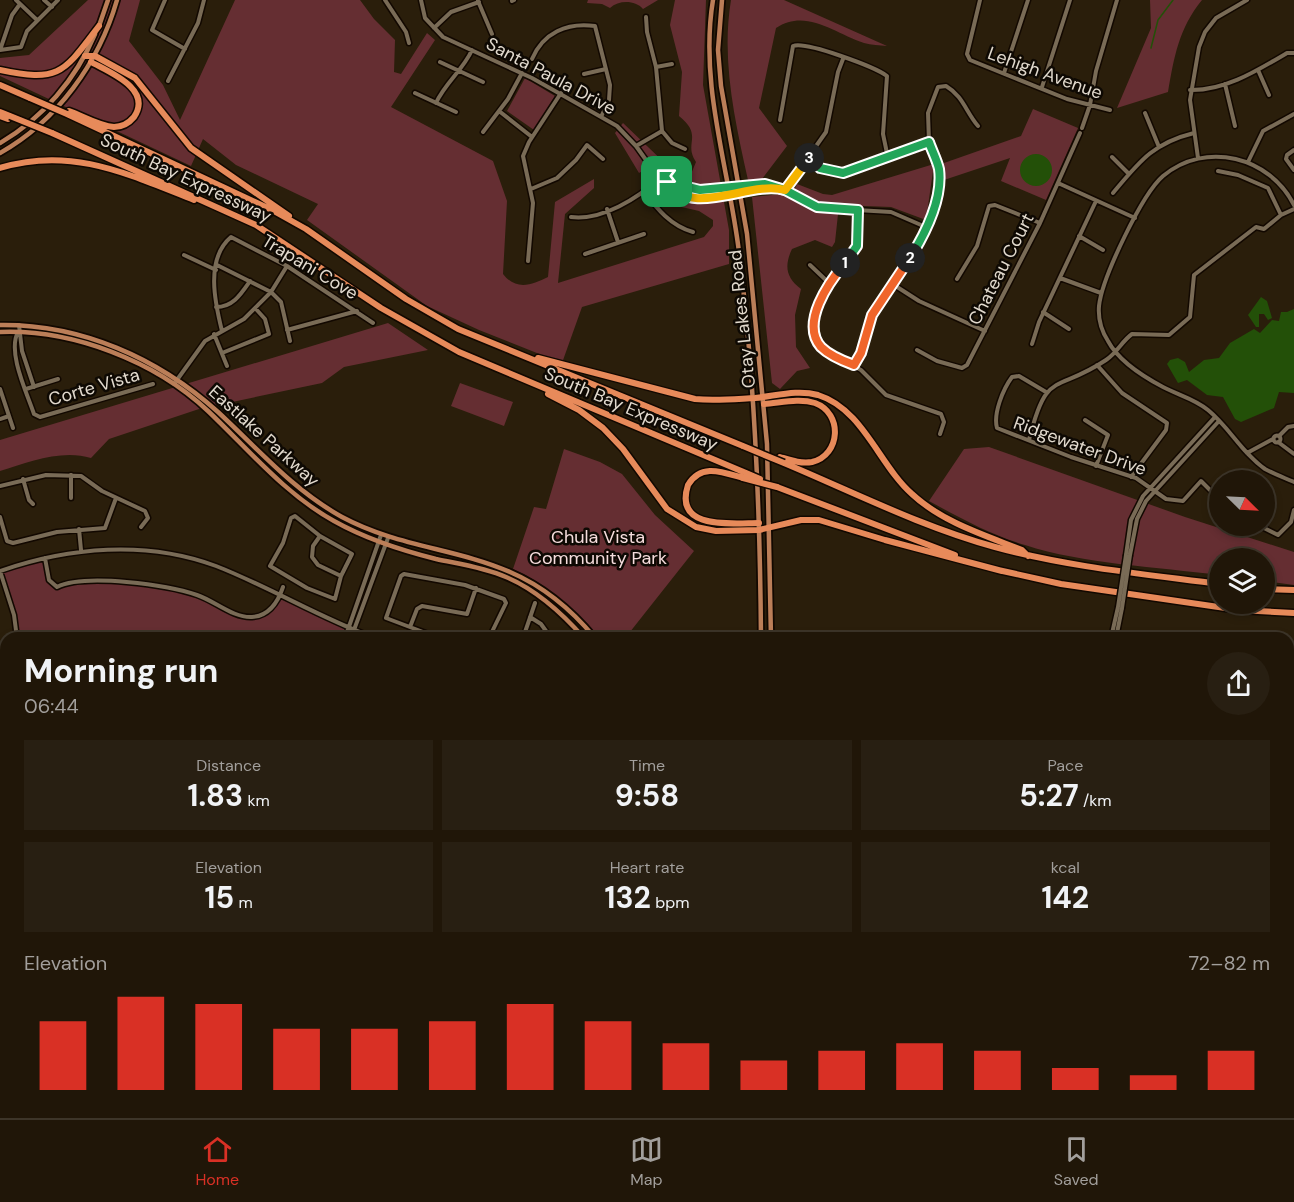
<!DOCTYPE html>
<meta charset="utf-8">
<style>
body{margin:0;font-family:"DM Sans",sans-serif;background:#281f12;color:#f1f3f6;height:100vh;display:flex;flex-direction:column;font-size:22px;white-space:nowrap}
*{box-sizing:border-box;margin:0}
p{font-size:20px;color:#a29f9c}
.icon{flex:none;width:33px;height:33px;fill:none;stroke:currentColor;stroke-width:2;stroke-linecap:round;stroke-linejoin:round}
.map{position:relative;flex:1;overflow:hidden}
.drawer{position:absolute;left:0px;top:632px;width:1294px;height:488px;display:flex;flex-direction:column;background:#201608;border-radius:18px 18px 0 0;box-shadow:0 3px 9px #0003,0 0 0 2px #3d3529}
.drawer>*{flex:none}
.needle{width:39px;rotate:114deg}
.buttons{position:absolute;left:1209px;top:470px;display:grid;gap:12px}
.buttons a{display:grid;place-items:center;width:66px;height:66px;border-radius:50%;background:#201608;box-shadow:0 3px 9px #0003,0 0 0 2px #3d3529;font-size:30px}
.pin{position:absolute;display:grid;place-items:center;width:51px;height:51px;color:#fff;margin:-26px;border-radius:12px;box-shadow:0 3px 9px #0006}
.km{position:absolute;width:30px;height:30px;margin:-15px;border-radius:50%;background:#222;color:#fff;font-size:16px;line-height:30px;text-align:center}
.round{display:grid;place-items:center;flex:none;width:63px;height:63px;border-radius:32px;background:#281f12}
.headline{display:flex;align-items:center;justify-content:space-between;height:102px;padding:0 24px}
h1{font-size:33px;font-weight:700;line-height:45px}
.metrics{display:grid;grid-template-columns:repeat(3,1fr);gap:9px;height:102px;padding:6px 24px}
.metrics div{display:grid;align-content:center;border-radius:0px;background:#281f12;text-align:center}
.metrics b{font-size:30px;font-weight:700}
.metrics small{font-size:16px;font-weight:400}
.metrics p{font-size:16px}
.chart{height:168px;padding:12px 24px}
.chart p{display:flex;justify-content:space-between}
.chart svg{width:100%;height:108px;margin-top:6px;stroke:#d93025;stroke-width:6}
.tab-bar{display:flex;justify-content:space-around;align-items:center;height:84px;border-top:2px solid #3d3529;background:#201608;font-size:16px;color:#a29f9c}
.tab-bar a{display:grid;justify-items:center;gap:3px}
.tab-bar .selected{color:#d93025}
.map>svg:first-child{display:block}
.green{fill:#652e32}
.water{fill:#235008}
.lines{fill:none;stroke-linecap:round;stroke-linejoin:round}
.stream{stroke:#235008;stroke-width:1.5}
.minor-casing{stroke:#120800;stroke-width:7}
.major-casing{stroke:#120800;stroke-width:8}
.highway-casing{stroke:#120800;stroke-width:9}
.minor{stroke:#796b56;stroke-width:4}
.major{stroke:#bb7e58;stroke-width:4.5}
.highway{stroke:#e78a5a;stroke-width:6}
.minor-bridge-casing{stroke:#120800;stroke-width:7;stroke-linecap:butt}
.highway-bridge-casing{stroke:#120800;stroke-width:9;stroke-linecap:butt}
.minor-bridge{stroke:#796b56;stroke-width:4}
.highway-bridge{stroke:#e78a5a;stroke-width:6}
.split-1-casing{stroke:#fff;stroke-width:12}
.split-2-casing{stroke:#fff;stroke-width:12}
.split-3-casing{stroke:#fff;stroke-width:12}
.split-4-casing{stroke:#fff;stroke-width:12}
.split-1{stroke:#22a559;stroke-width:8}
.split-2{stroke:#f0652b;stroke-width:8}
.split-3{stroke:#22a559;stroke-width:8}
.split-4{stroke:#f5b400;stroke-width:8}
.labels{text-anchor:middle;stroke-width:5;stroke-linejoin:round;paint-order:stroke}
.street-label{font-size:18px;fill:#e2dace;stroke:#0e0903}
.park-label{font-size:18px;fill:#f6dddd;stroke:#0e0903}
</style>
<div class="map">
<svg width="1294" height="1118" viewBox="0 0 1294 1118">
<rect width="100%" height="100%" fill="#2a1e0b"/>
<path class="green" d="M88 0H140L129 41 163 85 180 120 235 0H360L374 19 395 40 394 72 401 74 427 33 435 40 391 107 493 161 507 201 503 274C516 291 532 285 548 277L555 202 594 179V188L565 214 558 283 704 237 713 226V220L699 211 673 205 646 169 639 173 615 133 623 123 671 169 691 174 696 162C683 143 704 136 679 116L682 72 670 25 675 0H706L703 85 729 230V264L582 307 562 363 479 330 427 306 307 220 318 204 236 165 203 139 191 166 0 76V58L29 55Z
M588 0H658L643 9C635 0 619 0 610 8L602 4 587 3Z
M731 0H784L887 46C880 45 871 45 864 43 834 33 806 8 776 28L759 108 787 146 762 179 748 180C735 121 721 60 731 0Z
M1150 0H1202C1179 28 1174 57 1168 92L1117 108 1151 28Z
M525 78 555 96 534 130 507 111Z
M1033 109 1078 128 1046 200 1001 181 1010 158 944 180V163L1021 136Z
M934 164 926 220 891 207 839 205 835 242 832 247 815 240 792 249C784 266 786 278 801 289L795 315 796 347 810 368 797 371 780 389 772 383 752 197 782 194 791 198 797 184 823 194 832 195Z
M388 323 428 350 344 367 322 383 199 409 109 439 91 458C62 449 28 462 0 471V440Z
M460 383 513 402 504 426 451 406Z
M989 447 1185 517 1294 552V585L1265 581 1264 558H1220L1219 575C1158 567 1083 564 1025 545 991 535 960 518 929 501L964 449Z
M564 449 600 462 622 474 655 515 694 551 626 637H598C574 608 548 585 513 569L534 507 546 509Z
M44 559 49 582 53 586 106 583 165 588 203 599 243 618 267 613 278 595 375 637H15L14 620 0 572Z
M6 691V1015L0 1016V720Z
M415 1113H467L469 1118H417Z
M506 1113H555L551 1118H511Z
M598 1113H659L658 1118H596Z"/>
<path class="water" d="M1020 170a16 16 0 1 1 32 0a16 16 0 1 1-32 0Z
M1261 297 1267 301 1272 318 1268 320 1264 314H1259V327H1256L1248 315Z
M1294 305V393L1279 392 1274 408 1241 422 1235 419 1223 397 1207 395 1187 380 1178 383 1167 364 1170 360 1178 358 1185 362 1189 372 1204 360 1219 358 1230 343 1254 329 1260 333 1272 320 1279 321 1281 312H1287L1294 309Z"/>
<g class="lines">
<path class="stream" d="M1151 48 1158 20 1173 0
M700 1118 702 1113"/>
<g class="minor-casing">
<path id="minor" d="M16 0 37 20
M44 0 52 7
M165 0 152 30 185 49
M385 0 406 32 409 43
M421 0 425 18 443 37 532 78 617 126 636 146 656 174 667 182 700 190 765 184 822 208 891 212 928 228
M980 0 967 54 970 60 1067 99 1110 110
M478 1 492 34
M512 1 514 0
M646 17 647 32 656 67 662 131 672 143 685 149
M434 28 451 12 479 2
M0 50 21 47 27 31 58 0
M0 50 12 15 20 4
M532 59C543 33 567 22 595 26L610 85 609 100 601 117
M440 62 483 82
M656 67 672 64
M1258 70 1269 95
M1004 73 1028 0
M584 74 606 69
M168 81 198 23 204 0
M1225 84 1235 126
M1042 87 1070 0
M1190 90C1225 91 1258 70 1287 53H1294
M415 93 456 112
M436 103C445 83 463 70 472 50
M499 111 532 137
M1145 113 1159 147
M780 120 793 46C806 41 875 67 887 76L883 134 888 158
M1082 128 1090 105 1096 71 1117 0
M483 132 508 99 522 73
M636 146 662 131
M1294 150 1287 155 1286 159 1294 170
M1112 157 1129 174
M808 158 820 168 843 173 929 142
M1198 158 1190 100 1199 47 1205 32 1216 18 1247 0
M1248 162 1263 131 1294 114
M1218 171 1238 175 1268 188 1281 215
M667 183 673 191 695 198 770 187
M1058 183 1135 218
M531 189 557 178 576 160 587 145 603 159
M785 190 826 132 838 72 843 59
M644 191C657 209 671 226 693 232
M1113 193C1139 162 1153 143 1194 133
M1294 205C1270 157 1206 140 1163 176 1142 194 1102 278 1099 306 1098 318 1101 330 1108 341 1118 360 1144 377 1163 387 1178 395 1195 399 1208 410 1229 427 1242 453 1265 469 1274 474 1285 478 1294 482
M607 209 618 242
M858 210 857 246 821 295 815 325 817 340 827 352 861 370 886 395 941 414 944 422 940 434
M571 217C602 221 638 198 660 178
M1079 236 1103 250
M585 254 644 234
M184 255 216 270
M528 261 533 203 523 156 529 142 561 93
M217 265 271 292 281 302 290 341
M810 265 829 283
M1060 278 1101 293
M957 279 977 246 989 206 995 205 1040 223
M894 285 919 301 985 331
M216 307C233 307 241 294 250 281
M1043 312 1069 329
M19 325 22 351 34 387
M287 330 357 311
M222 331C215 303 205 259 231 237L287 266 373 323
M18 332C7 352 27 393 34 414L40 417 153 384
M214 334 227 366
M1032 344 1039 322 1096 201
M917 350 937 361 962 368 967 365 1040 223 1080 133
M222 353 269 334 265 319 255 308
M854 365 861 353 872 315 894 285 930 224 939 177 929 142 928 113 938 87 946 86C963 96 966 112 978 126
M1097 365 1122 393 1167 423 1166 430 1131 477
M174 384 205 341 244 319 271 292 287 266
M0 389 13 428
M26 389 58 379
M1046 392 1019 376 1012 377C1003 389 993 414 997 428L1071 457 1136 478 1166 499 1183 501 1201 481 1220 500
M0 419 9 416
M1085 420 1108 435 1096 466
M1273.5 439a3.5 3.5 0 1 1 7 0a3.5 3.5 0 1 1-7 0Z
M1279 436 1288 427 1294 426
M1029 440C1047 368 1055 394 1106 360 1117 353 1122 341 1132 334L1169 335 1190 317 1194 275 1256 227 1264 229 1281 215 1294 209
M1278 442 1294 454
M1247 453 1273 439
M23 479 29 500 33 504
M0 486 46 475 81 476 102 491 145 511 148 518 141 527
M71 498V475
M295 516 320 536 352 554 341 576 335 599 307 588 270 566 283 543 291 518Z
M0 517 7 541 13 543 57 532 105 528 116 498
M1258 525 1278 535 1291 522 1294 510
M79 529 81 550
M320 536 313 546 312 557 318 565 341 576
M1126 555 1131 520 1143 496 1215 417
M1130 555 1137 519 1146 501 1219 421
M45 558 49 580 57 587C85 573 168 585 197 595 215 601 233 618 252 617 269 616 278 602 283 587
M0 571C69 547 146 540 216 566 270 587 320 618 375 638
M0 571 14 615 17 638
M530 617 541 624 551 638
M410 627 417 609 422 606 467 614 476 588
M345 638 381 535
M351 638 388 538
M439 638 386 618 401 576 404 574 465 585 504 599 506 603 489 638
M523 638 535 603
M1111 638 1118 607
M1116 638 1122 608
M0 725 6 692
M0 848 6 846
M1288 906 1294 904
M1288 956 1294 954
M0 968H6
M1288 1043 1294 1025
M0 1051 6 1049
M1288 1080 1294 1086
M0 1084 6 1104
M180 1113V1118
M220 1113 228 1118
M264 1113 268 1118
M392 1113 394 1118
M398 1113 399 1118
M486 1113 487 1118
M1231 1113V1118
M4 1118 28 1114 41 1118
M104 1118 107 1113
M111 1118 113 1113
M145 1118V1113
M366 1118 376 1113
M573 1118 575 1113
M680 1118 681 1113
M870 1118 874 1113
M1048 1118 1050 1113"/>
</g>
<g class="major-casing">
<path id="major" d="M713 0C699 84 729 169 739 252 755 380 760 508 761 638
M722 0 718 50 721 86 747 234 767 444 771 638
M99 26 108 0
M0 143C43 118 76 79 95 34
M0 153C57 121 99 63 117 0
M0 325C81 324 158 358 218 412 258 449 293 490 342 517 398 547 455 548 510 572 545 587 571 609 595 638
M0 332C72 329 155 361 208 411 248 449 285 494 334 521 366 539 400 550 436 559 459 564 483 567 506 577 537 590 562 613 584 638
M0 1012 6 1011
M0 1019 6 1018
M300 1113 304 1118
M309 1113 313 1118
M1155 1113 1159 1118
M717 1118 718 1113
M726 1118 727 1113"/>
</g>
<g class="highway-casing">
<path id="highway" d="M85 56H95L135 78 191 148 289 216
M0 70C60 83 64 72 99 26
M0 85 30 98
M69 111C83 116 99 126 114 127 122 127 129 123 134 117 153 89 109 72 91 62
M0 112 10 116
M67 114 272 210 306 229 406 299 458 329 743 446
M0 116 8 119
M52 133 256 225 381 308 459 352 746 473
M0 168C71 146 128 174 194 200
M538 358 695 399C715 401 735 399 755 398 776 396 797 389 818 395 863 409 879 465 912 494 942 522 984 535 1022 550L1028 556
M548 394 579 410 603 428 623 449 667 509 696 527 716 531 759 530 801 520H819L885 540 1002 571
M764 404C780 403 799 398 815 403 843 413 841 455 812 462 801 464 790 460 780 457
M784 463C853 492 922 527 995 547 1068 567 1144 574 1220 584
M743 478C722 472 701 463 688 485 673 531 733 523 759 523
M777 487 955 555
M998 570 1061 584 1239 610 1294 613
M1264 589 1294 590"/>
</g>
<use href="#minor" class="minor"/>
<use href="#major" class="major"/>
<use href="#highway" class="highway"/>
<g class="minor-bridge-casing">
<path id="minor-bridge" d="M1118 607 1126 555
M1122 608 1130 555"/>
</g>
<g class="highway-bridge-casing">
<path id="highway-bridge" d="M30 98 67 114
M10 116 52 133
M743 446 784 463
M746 473 760 479
M743 478 777 487"/>
</g>
<use href="#minor-bridge" class="minor-bridge"/>
<use href="#highway-bridge" class="highway-bridge"/>
</g>
<g class="lines">
<g class="split-1-casing">
<path id="split-1" d="M667 182 700 190 765 184 785 190 817 207 858 210 857 246 845 263"/>
</g>
<g class="split-2-casing">
<path id="split-2" d="M845 263C829 282 800 323 821 347 830 356 843 361 854 365L861 353 872 315 910 258"/>
</g>
<g class="split-3-casing">
<path id="split-3" d="M809 158 820 168 843 173 929 142C932 151 937 160 939 169 943 199 925 234 910 258"/>
</g>
<g class="split-4-casing">
<path id="split-4" d="M667 182C693 219 749 180 785 190L809 158"/>
</g>
<use href="#split-1" class="split-1"/>
<use href="#split-2" class="split-2"/>
<use href="#split-3" class="split-3"/>
<use href="#split-4" class="split-4"/>
</g>
<g class="labels">
<g class="street-label">
<text transform="translate(1045 73) rotate(20)" y="6">Lehigh Avenue</text>
<text transform="translate(551 76) rotate(28)" y="6">Santa Paula Drive</text>
<text transform="translate(186 178) rotate(25)" y="6">South Bay Expressway</text>
<text transform="translate(310 267) rotate(31)" y="6">Trapani Cove</text>
<text transform="translate(1001 269) rotate(-63)" y="6">Chateau Court</text>
<text transform="translate(742 319) rotate(-96)" y="6">Otay Lakes Road</text>
<text transform="translate(94 387) rotate(-16)" y="6">Corte Vista</text>
<text transform="translate(631 409) rotate(23)" y="6">South Bay Expressway</text>
<text transform="translate(264 436) rotate(42)" y="6">Eastlake Parkway</text>
<text transform="translate(1080 446) rotate(20)" y="6">Ridgewater Drive</text>
</g>
<g class="park-label">
<text x="598" y="543">Chula Vista<tspan x="598" dy="21">Community Park</tspan></text>
</g>
</g>
</svg>
<div class="buttons">
<a><svg class="needle" viewBox="-14 -14 28 28"><path d="M0-13l5 13h-10z" fill="#e53935"/><path d="M0 13l5-13h-10z" fill="#a29f9c"/></svg></a>
<a><svg class="icon" aria-label="layers" viewBox="0 0 24 24"><path d="M12 4l9 5-9 5-9-5zM3 14l9 5 9-5"/></svg></a>
</div>
<div class="pin" style="left:667px;top:182px;background:#1e9e55"><svg class="icon" aria-label="arrive" viewBox="0 0 24 24"><path d="M6 21V4h12l-3 4 3 4H6"/></svg></div>
<b class="km" style="left:845px;top:263px">1</b>
<b class="km" style="left:910px;top:258px">2</b>
<b class="km" style="left:809px;top:158px">3</b>
<section class="drawer">
<div class="headline"><div><h1>Morning run</h1><p>06:44</p></div><a class="round"><svg class="icon" aria-label="share" viewBox="0 0 24 24"><path d="M12 15V3M7 8l5-5 5 5M5 13v7h14v-7"/></svg></a></div>
<div class="metrics">
<div><p>Distance</p><b>1.83<small> km</small></b></div>
<div><p>Time</p><b>9:58</b></div>
<div><p>Pace</p><b>5:27<small> /km</small></b></div>
</div>
<div class="metrics">
<div><p>Elevation</p><b>15<small> m</small></b></div>
<div><p>Heart rate</p><b>132<small> bpm</small></b></div>
<div><p>kcal</p><b>142</b></div>
</div>
<div class="chart"><p><span>Elevation</span>72–82 m</p>
<svg viewBox="0 0 160 44" preserveAspectRatio="none"><path d="M5 44V16M15 44V6M25 44V9M35 44V19M45 44V19M55 44V16M65 44V9M75 44V16M85 44V25M95 44V32M105 44V28M115 44V25M125 44V28M135 44V35M145 44V38M155 44V28"/></svg>
</div>
</section>
</div>
<nav class="tab-bar">
<a class="selected"><svg class="icon" aria-label="home" viewBox="0 0 24 24"><path d="M3 11l9-7 9 7M6 9v11h12V9"/></svg>Home</a>
<a><svg class="icon" aria-label="map" viewBox="0 0 24 24"><path d="M3 6l6-2 6 2 6-2v14l-6 2-6-2-6 2zM9 4v14M15 6v14"/></svg>Map</a>
<a><svg class="icon" aria-label="saved" viewBox="0 0 24 24"><path d="M7 4h10v16l-5-4-5 4z"/></svg>Saved</a>
</nav>
